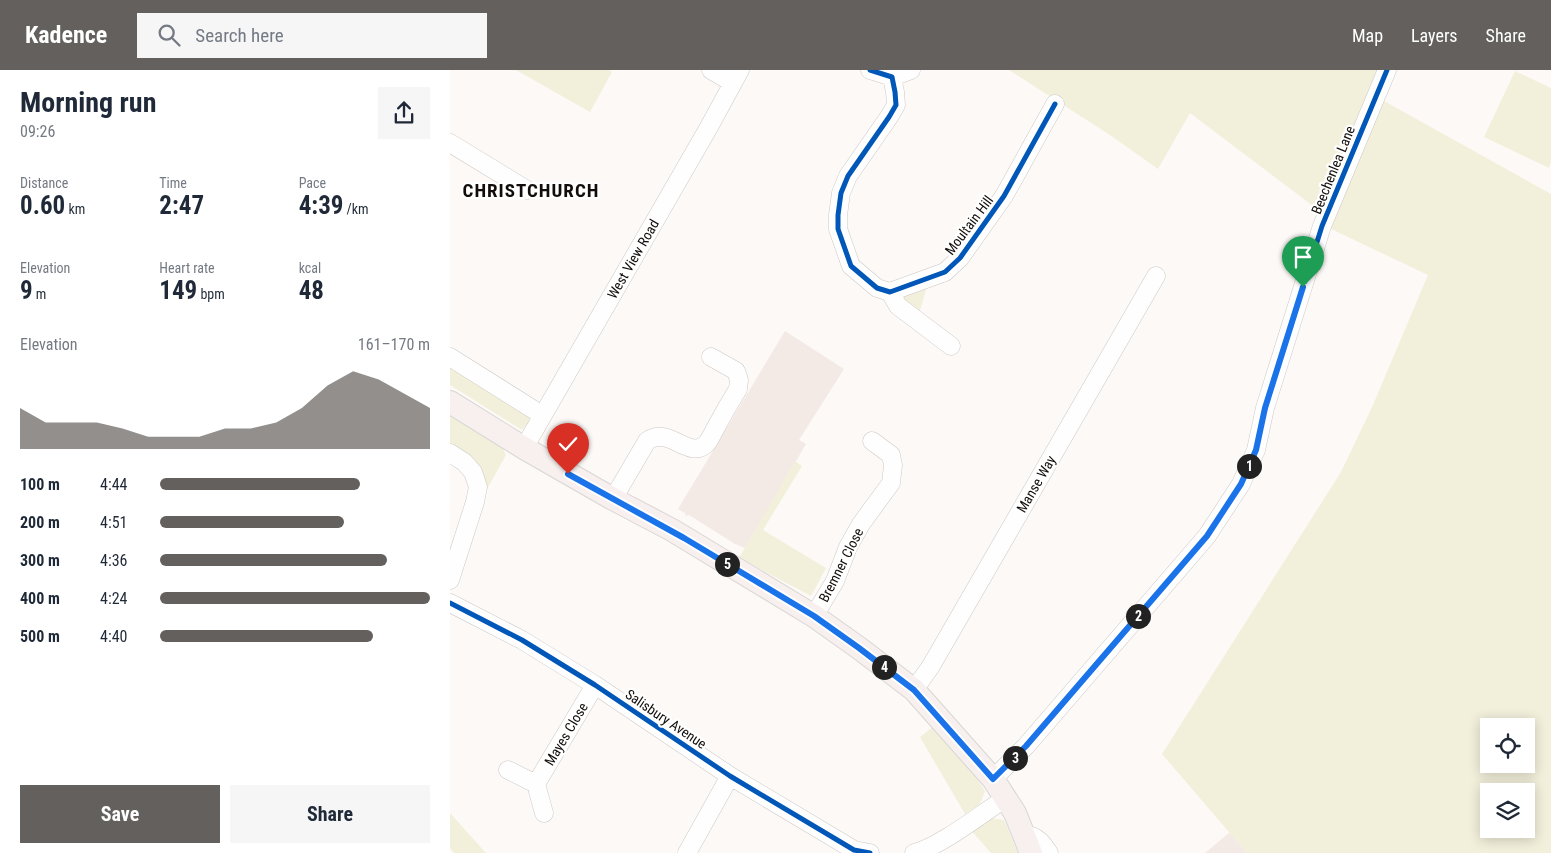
<!DOCTYPE html>
<meta charset="utf-8">
<style>
body{margin:0;font-family:"Roboto Condensed",sans-serif;background:#f6f6f7;color:#1f2937;height:100vh;display:flex;flex-direction:column;font-size:19px;white-space:nowrap}
*{box-sizing:border-box;margin:0}
p{font-size:16px;color:#747a83}
.icon{flex:none;width:28px;height:28px;fill:none;stroke:currentColor;stroke-width:2;stroke-linecap:round;stroke-linejoin:round}
.map{position:relative;flex:1;overflow:hidden}
.panel{display:flex;flex-direction:column;background:#fff;width:450px}
.panel>*{flex:none}
.tools{position:absolute;left:1030px;top:648px;display:grid;gap:10px}
.tools a{display:grid;place-items:center;width:55px;height:55px;border-radius:0px;background:#fff;box-shadow:0 2px 12px #0003;font-size:25px}
.pin{position:absolute;display:grid;place-items:center;width:42px;height:42px;color:#fff;margin:-51px -21px;border-radius:50% 50% 50% 0;rotate:-45deg;box-shadow:0 0 5px #0007}
.pin .icon{rotate:45deg}
.km{position:absolute;width:25px;height:25px;margin:-12px;border-radius:50%;background:#222;color:#fff;font-size:14px;line-height:25px;text-align:center}
.round{display:grid;place-items:center;flex:none;width:52px;height:52px;border-radius:0px;background:#f6f6f7}
.summary{display:flex;align-items:center;justify-content:space-between;height:85px;padding:0 20px}
h1{font-size:28px;font-weight:700;line-height:38px}
.figures{display:grid;grid-template-columns:repeat(3,1fr);gap:8px;height:85px;padding:5px 20px}
.figures div{display:grid;align-content:center}
.figures b{font-size:25px;font-weight:700}
.figures small{font-size:14px;font-weight:400}
.figures p{font-size:14px}
.chart{height:140px;padding:10px 20px}
.chart p{display:flex;justify-content:space-between}
.chart svg{width:100%;height:90px;margin-top:5px;fill:#64605d;opacity:.7}
.button{display:flex;gap:10px;margin-top:auto;padding:10px 20px}
.button a{flex:1;height:58px;border-radius:0px;background:#64605d;color:#fff;font-size:20px;font-weight:700;line-height:58px;text-align:center}
.button a+a{background:#f6f6f7;color:#1f2937}
ul{padding:0 20px;list-style:none;font-size:16px}
li{display:grid;grid-template-columns:80px 60px 1fr;align-items:center;height:38px}
li i{height:12px;border-radius:6px;background:#64605d}
header{display:flex;align-items:center;gap:30px;box-sizing:border-box;height:70px;padding:0 25px;background:#64605d;color:#fff}
header strong{font-size:24px}
nav{display:flex;gap:28px;margin-inline-start:auto;font-size:18px}
.search{width:350px;height:45px;background:#f6f6f7;display:flex;align-items:center;gap:12px;box-sizing:border-box;padding:0 18px;border-radius:0px;color:#747a83;font-size:19px}
main{display:flex;flex:1;min-height:0}
.map>svg:first-child{display:block}
.built{fill:#f3e9e5}
.green{fill:#f2f0db;fill-rule:evenodd}
.lines{fill:none;stroke-linecap:round;stroke-linejoin:round}
.minor-casing{stroke:#ccc8c5;stroke-width:19}
.major-casing{stroke:#d8d6d4;stroke-width:24}
.minor{stroke:#fffefe;stroke-width:18}
.major{stroke:#f7f0ef;stroke-width:22}
.cycleway-casing{stroke:#fff;stroke-width:8}
.cycleway{stroke:#0057b8;stroke-width:5}
.route-casing{stroke:#fff;stroke-width:10}
.route{stroke:#1a73e8;stroke-width:6}
.labels{text-anchor:middle;stroke-width:4.5;stroke-linejoin:round;paint-order:stroke}
.street-label{font-size:14px;fill:#120d0a;stroke:#fff}
.district-label{font-size:19px;font-weight:bold;letter-spacing:1px;fill:#120d0a;stroke:#fff}
</style>
<header>
<strong>Kadence</strong>
<div class="search"><svg class="icon" aria-label="search" viewBox="0 0 24 24"><circle cx="10" cy="10" r="6"/><path d="M15 15l6 6"/></svg>Search here</div>
<nav><a>Map</a><a>Layers</a><a>Share</a></nav>
</header>
<main>
<section class="panel">
<div class="summary"><div><h1>Morning run</h1><p>09:26</p></div><a class="round"><svg class="icon" aria-label="share" viewBox="0 0 24 24"><path d="M12 15V3M7 8l5-5 5 5M5 13v7h14v-7"/></svg></a></div>
<div class="figures">
<div><p>Distance</p><b>0.60<small> km</small></b></div>
<div><p>Time</p><b>2:47</b></div>
<div><p>Pace</p><b>4:39<small> /km</small></b></div>
</div>
<div class="figures">
<div><p>Elevation</p><b>9<small> m</small></b></div>
<div><p>Heart rate</p><b>149<small> bpm</small></b></div>
<div><p>kcal</p><b>48</b></div>
</div>
<div class="chart"><p><span>Elevation</span>161–170 m</p>
<svg viewBox="0 0 160 44" preserveAspectRatio="none"><path d="M0 44V24L10 31L20 31L30 31L40 34L50 38L60 38L70 38L80 34L90 34L100 31L110 24L120 13L130 6L140 10L150 17L160 24V44z"/></svg>
</div>
<ul>
<li><b>100 m</b>4:44<i style="width:74%"></i></li>
<li><b>200 m</b>4:51<i style="width:68%"></i></li>
<li><b>300 m</b>4:36<i style="width:84%"></i></li>
<li><b>400 m</b>4:24<i style="width:100%"></i></li>
<li><b>500 m</b>4:40<i style="width:79%"></i></li>
</ul>
<div class="button"><a>Save</a><a>Share</a></div>
</section>
<div class="map">
<svg width="1101" height="783" viewBox="0 0 1101 783">
<rect width="100%" height="100%" fill="#fcf9f7"/>
<path class="built" d="M335 261 394 299 349 370 356 374 295 478 285 474 239 445 236 446 235 443 228 439Z
M780 763 797 783H755L779 763Z"/>
<path class="green" d="M66 0H159L162 2 140 42Z
M559 0H932L871 142 740 43 708 99 660 65Z
M1065 1 1101 18V93L1099 98 1034 67Z
M934 31 1101 124V783H797L712 684 891 402 923 335 978 205 879 158 895 118ZM1039 656H1076V694H1039ZM1039 721H1076V759H1039Z
M479 209 467 251 441 222Z
M0 291 75 338 80 350 72 360 0 315Z
M0 341 50 372 56 385 32 428 0 377Z
M345 391 352 396 313 460 376 498 361 526 289 488Z
M485 655 512 687 535 721 530 734 515 744 470 667Z
M0 743 36 783H4L0 778Z
M539 748 554 750 568 783H541L520 759Z"/>
<g class="lines">
<g class="minor-casing">
<path id="minor" d="M261 0 283 13
M420 0 442 7 445 22 446 35 439 47 398 106 391 123 388 145V159L401 196 427 218 440 222 495 202 510 188 554 126 605 34
M442 7 461 0
M0 73 77 120
M440 222 448 236 501 276
M0 287 92 345
M74 378 259 57 290 0
M0 383 14 392 23 402 28 417 25 432 0 510
M163 429 197 371C220 355 239 392 257 373 260 369 263 363 265 359 272 346 280 332 288 319L289 310 286 301 261 287
M0 533 72 570 145 615 280 706 404 780 420 783
M364 546 385 511 398 477 411 454 441 413 443 395 441 385 422 371
M464 620 481 596 706 206
M58 700 86 714 94 743
M543 709 576 676 757 466 791 414 806 380 815 338 872 156 937 0
M86 714 145 615
M575 765C587 765 593 774 599 783
M237 783 280 706
M464 783C488 778 534 742 556 728"/>
</g>
<g class="major-casing">
<path id="major" d="M0 332 74 378 163 429 222 460 364 546 409 578 464 620 543 709 565 743 581 783"/>
</g>
<use href="#minor" class="minor"/>
<use href="#major" class="major"/>
<g class="cycleway-casing">
<path id="cycleway" d="M420 0 442 7 445 22 446 35 439 47 398 106 391 123 388 145V159L401 196 427 218 440 222 495 202 510 188 554 126 605 34
M0 533 72 570 145 615 280 706 404 780 420 783
M543 709 576 676 757 466 791 414 806 380 815 338 872 156 937 0"/>
</g>
<use href="#cycleway" class="cycleway"/>
</g>
<g class="lines">
<g class="route-casing">
<path id="route" d="M118 404 234 468 364 546 409 578 464 620 543 709 576 676 757 466 791 414 806 380 815 338 853 217"/>
</g>
<use href="#route" class="route"/>
</g>
<g class="labels">
<g class="street-label">
<text transform="translate(883 100) rotate(-68)" y="5">Beechenlea Lane</text>
<text transform="translate(519 155) rotate(-53)" y="5">Moultain Hill</text>
<text transform="translate(183 189) rotate(-60)" y="5">West View Road</text>
<text transform="translate(586 414) rotate(-60)" y="5">Manse Way</text>
<text transform="translate(391 495) rotate(-63)" y="5">Bremner Close</text>
<text transform="translate(216 649) rotate(34)" y="5">Salisbury Avenue</text>
<text transform="translate(116 664) rotate(-59)" y="5">Mayes Close</text>
</g>
<g class="district-label">
<text x="81" y="127">CHRISTCHURCH</text>
</g>
</g>
</svg>
<div class="tools">
<a><svg class="icon" aria-label="locate" viewBox="0 0 24 24"><circle cx="12" cy="12" r="6"/><path d="M12 2v4M12 18v4M2 12h4M18 12h4"/></svg></a>
<a><svg class="icon" aria-label="layers" viewBox="0 0 24 24"><path d="M12 4l9 5-9 5-9-5zM3 14l9 5 9-5"/></svg></a>
</div>
<div class="pin" style="left:853px;top:217px;background:#1e9e55"><svg class="icon" aria-label="arrive" viewBox="0 0 24 24"><path d="M6 21V4h12l-3 4 3 4H6"/></svg></div>
<div class="pin" style="left:118px;top:404px;background:#d93025"><svg class="icon" aria-label="check" viewBox="0 0 24 24"><path d="M5 12l5 5 9-10"/></svg></div>
<b class="km" style="left:799px;top:396px">1</b>
<b class="km" style="left:688px;top:546px">2</b>
<b class="km" style="left:565px;top:688px">3</b>
<b class="km" style="left:434px;top:597px">4</b>
<b class="km" style="left:277px;top:494px">5</b>
</div>
</main>
